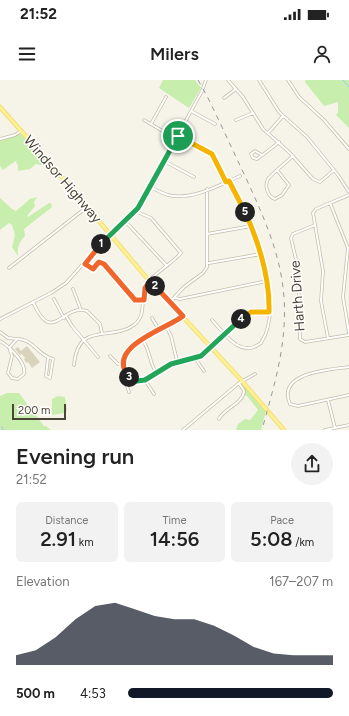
<!DOCTYPE html>
<meta charset="utf-8">
<style>
body{margin:0;font-family:Figtree,sans-serif;background:#f2f2f2;color:#222;height:100vh;display:flex;flex-direction:column;font-size:15px;white-space:nowrap}
*{box-sizing:border-box;margin:0}
p{font-size:13px;color:#767676}
.icon{flex:none;width:22px;height:22px;fill:none;stroke:currentColor;stroke-width:2;stroke-linecap:round;stroke-linejoin:round}
.map{position:relative;height:350px;overflow:hidden}
.details{display:flex;flex-direction:column;background:#fff;flex:1}
.details>*{flex:none}
.scale{position:absolute;left:12px;bottom:10px;width:54px;box-sizing:border-box;padding-left:4px;border:2px solid #4a4536;border-top:0;font-size:11px;line-height:14px;white-space:nowrap;color:#4a4536;-webkit-text-stroke:3px #fff;paint-order:stroke}
.pin{position:absolute;display:grid;place-items:center;width:34px;height:34px;color:#fff;margin:-17px;border:2px solid #fff;border-radius:50%;box-shadow:0 1px 4px #0007}
.km{position:absolute;width:20px;height:20px;margin:-10px;border-radius:50%;background:#222;color:#fff;font-size:11px;line-height:20px;text-align:center}
.round{display:grid;place-items:center;flex:none;width:42px;height:42px;border-radius:21px;background:#f2f2f2}
.headline{display:flex;align-items:center;justify-content:space-between;height:68px;padding:0 16px}
h1{font-size:22px;font-weight:600;line-height:30px}
.figures{display:grid;grid-template-columns:repeat(3,1fr);gap:6px;height:68px;padding:4px 16px}
.figures div{display:grid;align-content:center;border-radius:6px;background:#f2f2f2;text-align:center}
.figures b{font-size:20px;font-weight:600}
.figures small{font-size:11px;font-weight:400}
.figures p{font-size:11px}
.chart{height:112px;padding:8px 16px}
.chart p{display:flex;justify-content:space-between}
.chart svg{width:100%;height:72px;margin-top:4px;fill:#111827;opacity:.7}
ul{padding:0 16px;list-style:none;font-size:13px}
li{display:grid;grid-template-columns:64px 48px 1fr;align-items:center;height:30px}
li i{height:10px;border-radius:5px;background:#111827}
.status{display:flex;justify-content:space-between;align-items:center;height:28px;padding:0 20px;background:#fff;direction:ltr}
.status svg{height:11px;fill:currentColor}
header{display:flex;justify-content:space-between;align-items:center;height:52px;padding:0 16px;background:#fff;font-size:18px;font-weight:600}
.map>svg:first-child{display:block}
.green{fill:#c7eead}
.lines{fill:none;stroke-linecap:round;stroke-linejoin:round}
.stream{stroke:#9ec7f9;stroke-width:1}
.building{fill:#d9d2bc}
.minor-casing{stroke:#c3bea9;stroke-width:3.5}
.major-casing{stroke:#f2da5b;stroke-width:4.5}
.minor{stroke:#fff;stroke-width:2}
.major{stroke:#fff098;stroke-width:3}
.rail{stroke:#989898;stroke-width:1;stroke-dasharray:5 5;stroke-linecap:butt}
.split-1-casing{stroke:#fff;stroke-width:8}
.split-2-casing{stroke:#fff;stroke-width:8}
.split-3-casing{stroke:#fff;stroke-width:8}
.split-4-casing{stroke:#fff;stroke-width:8}
.split-5-casing{stroke:#fff;stroke-width:8}
.split-6-casing{stroke:#fff;stroke-width:8}
.split-1{stroke:#22a559;stroke-width:5}
.split-2{stroke:#f0652b;stroke-width:5}
.split-3{stroke:#f0652b;stroke-width:5}
.split-4{stroke:#22a559;stroke-width:5}
.split-5{stroke:#f5b400;stroke-width:5}
.split-6{stroke:#f5b400;stroke-width:5}
.labels{text-anchor:middle;stroke-width:3;stroke-linejoin:round;paint-order:stroke}
.street-label{font-size:14px;fill:#4a4536;stroke:#fff}
</style>
<div class="status"><b>21:52</b><svg viewBox="0 0 49 12"><path d="M0 12V9h3v3zM5 12V6h3v6zM10 12V3h3v9zM15 12V0h3v12zM26 1h20v11H26zM47 4h2v5h-2z"/></svg></div>
<header><svg class="icon" aria-label="menu" viewBox="0 0 24 24"><path d="M4 6h16M4 12h16M4 18h16"/></svg>Milers<svg class="icon" aria-label="person" viewBox="0 0 24 24"><circle cx="12" cy="8" r="4"/><path d="M4 21q1-7 8-7t8 7"/></svg></header>
<div class="map">
<svg width="349" height="350" viewBox="0 0 349 350">
<rect width="100%" height="100%" fill="#f6f4e8"/>
<path class="green" d="M163 0H195L201 8 189 28 159 8Z
M306 0H349V48L336 35 338 33V22L324 26 305 2Z
M21 54 47 84 46 86 36 84 30 89 18 91V85L16 82 17 80 3 90 0 86V60Z
M37 117 34 122 35 126 27 136 28 137 49 123H51L52 127 24 149 25 156C19 163 17 167 18 176L12 167 15 155 12 145 9 143 0 150V118L12 129 16 131 30 119Z
M243 305 266 331 261 350H236L238 344 245 339 250 340 258 330 247 316 244 315Z
M7 313H19L44 346H46L51 350H0V316Z
M58 316 65 317 67 330 65 333 52 335V319Z"/>
<g class="lines">
<path class="stream" d="M343 0 349 7
M2 347 3 350"/>
</g>
<path class="building" d="M27 266 40 282 32 288 28 282 27 283 24 280 25 278 22 274 20 275 15 269 18 267 21 271Z"/>
<g class="lines">
<g class="minor-casing">
<path id="minor" d="M228 0 243 17 263 49 289 72 313 99 320 102 334 90
M259 0 279 32 307 57 338 95 349 112
M288 0 299 17 324 40 349 69
M224 18 236 9
M191 31 215 44
M144 40 176 59
M236 40 253 33
M151 44 166 17
M268 53 283 36
M178 56 212 74 226 102
M0 59 15 55 21 51
M262 75 255 71 251 74 253 78 257 79C264 74 272 68 279 62
M164 81 194 97
M277 90 289 105 282 115 275 119C268 117 264 106 268 99 270 96 274 93 277 90Z
M277 90 293 76
M150 107C156 110 162 113 168 115 192 121 219 105 240 96
M330 123 348 168 343 217 349 253
M125 141 167 186
M315 145 293 154 291 158 298 188 300 259 305 262 349 255
M207 154 251 146
M209 183 261 174
M85 184 93 189 96 188 99 183H102L133 219 144 221
M9 188 87 127
M73 209 81 230
M175 218 180 219 267 201
M54 219 64 238
M33 222C53 267 62 223 87 231L100 244 102 253
M170 222 184 207 203 193 207 187V109
M66 236 72 246 98 277
M183 236 142 259 128 270 124 284 125 292 130 298 137 301 145 300 171 284 201 277 249 232H269
M152 238 159 250
M0 239 51 213 66 203 110 154 138 128 202 11 206 0
M212 240C225 254 240 279 261 263 288 222 248 139 229 101
M166 246 171 256 177 281
M0 252 8 258 17 259
M328 258 321 221 323 191 313 133 316 129 349 115
M142 259C150 269 149 282 156 292
M0 261C9 266 27 283 24 294L18 299 12 298 8 293 12 276 10 270
M9 268 17 259C34 259 38 276 53 279L50 298 46 296 48 278
M110 276 118 284H124
M195 278 204 291
M74 285C78 240 111 262 134 245 147 235 140 220 145 208 150 195 172 184 181 173L151 138 135 131
M349 287C330 290 276 292 290 324L298 326 349 315
M145 300 154 314
M129 312 126 303 130 298
M328 320 335 348
M219 339C224 328 243 324 244 311L239 303
M183 350 239 303 255 294
M325 350 349 345"/>
</g>
<g class="major-casing">
<path id="major" d="M0 27 61 96 146 197 242 301 284 350"/>
</g>
<use href="#minor" class="minor"/>
<use href="#major" class="major"/>
<path class="rail" d="M198 0 207 16C220 42 232 69 245 96 268 146 288 190 284 246 282 282 271 316 262 350"/>
</g>
<g class="lines">
<g class="split-1-casing">
<path id="split-1" d="M101 164 138 128 178 56"/>
</g>
<g class="split-2-casing">
<path id="split-2" d="M101 164 85 184 93 189 99 182 104 184 135 220H144L145 208 150 201 155 206"/>
</g>
<g class="split-3-casing">
<path id="split-3" d="M129 297C104 267 167 249 183 236L155 206"/>
</g>
<g class="split-4-casing">
<path id="split-4" d="M129 297 137 301 145 300 171 284 201 276 241 239"/>
</g>
<g class="split-5-casing">
<path id="split-5" d="M241 239 251 232H269C270 198 259 163 245 132"/>
</g>
<g class="split-6-casing">
<path id="split-6" d="M178 56 212 74 226 102 229 101 245 132"/>
</g>
<use href="#split-1" class="split-1"/>
<use href="#split-2" class="split-2"/>
<use href="#split-3" class="split-3"/>
<use href="#split-4" class="split-4"/>
<use href="#split-5" class="split-5"/>
<use href="#split-6" class="split-6"/>
</g>
<g class="labels">
<g class="street-label">
<text transform="translate(63 99) rotate(49)" y="5">Windsor Highway</text>
<text transform="translate(297 216) rotate(-94)" y="5">Harth Drive</text>
</g>
</g>
</svg>
<div class="scale">200 m</div>
<div class="pin" style="left:178px;top:56px;background:#1e9e55"><svg class="icon" aria-label="arrive" viewBox="0 0 24 24"><path d="M6 21V4h12l-3 4 3 4H6"/></svg></div>
<b class="km" style="left:101px;top:164px">1</b>
<b class="km" style="left:155px;top:206px">2</b>
<b class="km" style="left:129px;top:297px">3</b>
<b class="km" style="left:241px;top:239px">4</b>
<b class="km" style="left:245px;top:132px">5</b>
</div>
<section class="details">
<div class="headline"><div><h1>Evening run</h1><p>21:52</p></div><a class="round"><svg class="icon" aria-label="share" viewBox="0 0 24 24"><path d="M12 15V3M7 8l5-5 5 5M5 13v7h14v-7"/></svg></a></div>
<div class="figures">
<div><p>Distance</p><b>2.91<small> km</small></b></div>
<div><p>Time</p><b>14:56</b></div>
<div><p>Pace</p><b>5:08<small> /km</small></b></div>
</div>
<div class="chart"><p><span>Elevation</span>167–207 m</p>
<svg viewBox="0 0 160 44" preserveAspectRatio="none"><path d="M0 44V38L10 35L20 27L30 16L40 8L50 6L60 10L70 14L80 16L90 16L100 20L110 26L120 33L130 37L140 38L150 38L160 38V44z"/></svg>
</div>
<ul>
<li><b>500 m</b>4:53<i style="width:100%"></i></li>
</ul>
</section>
